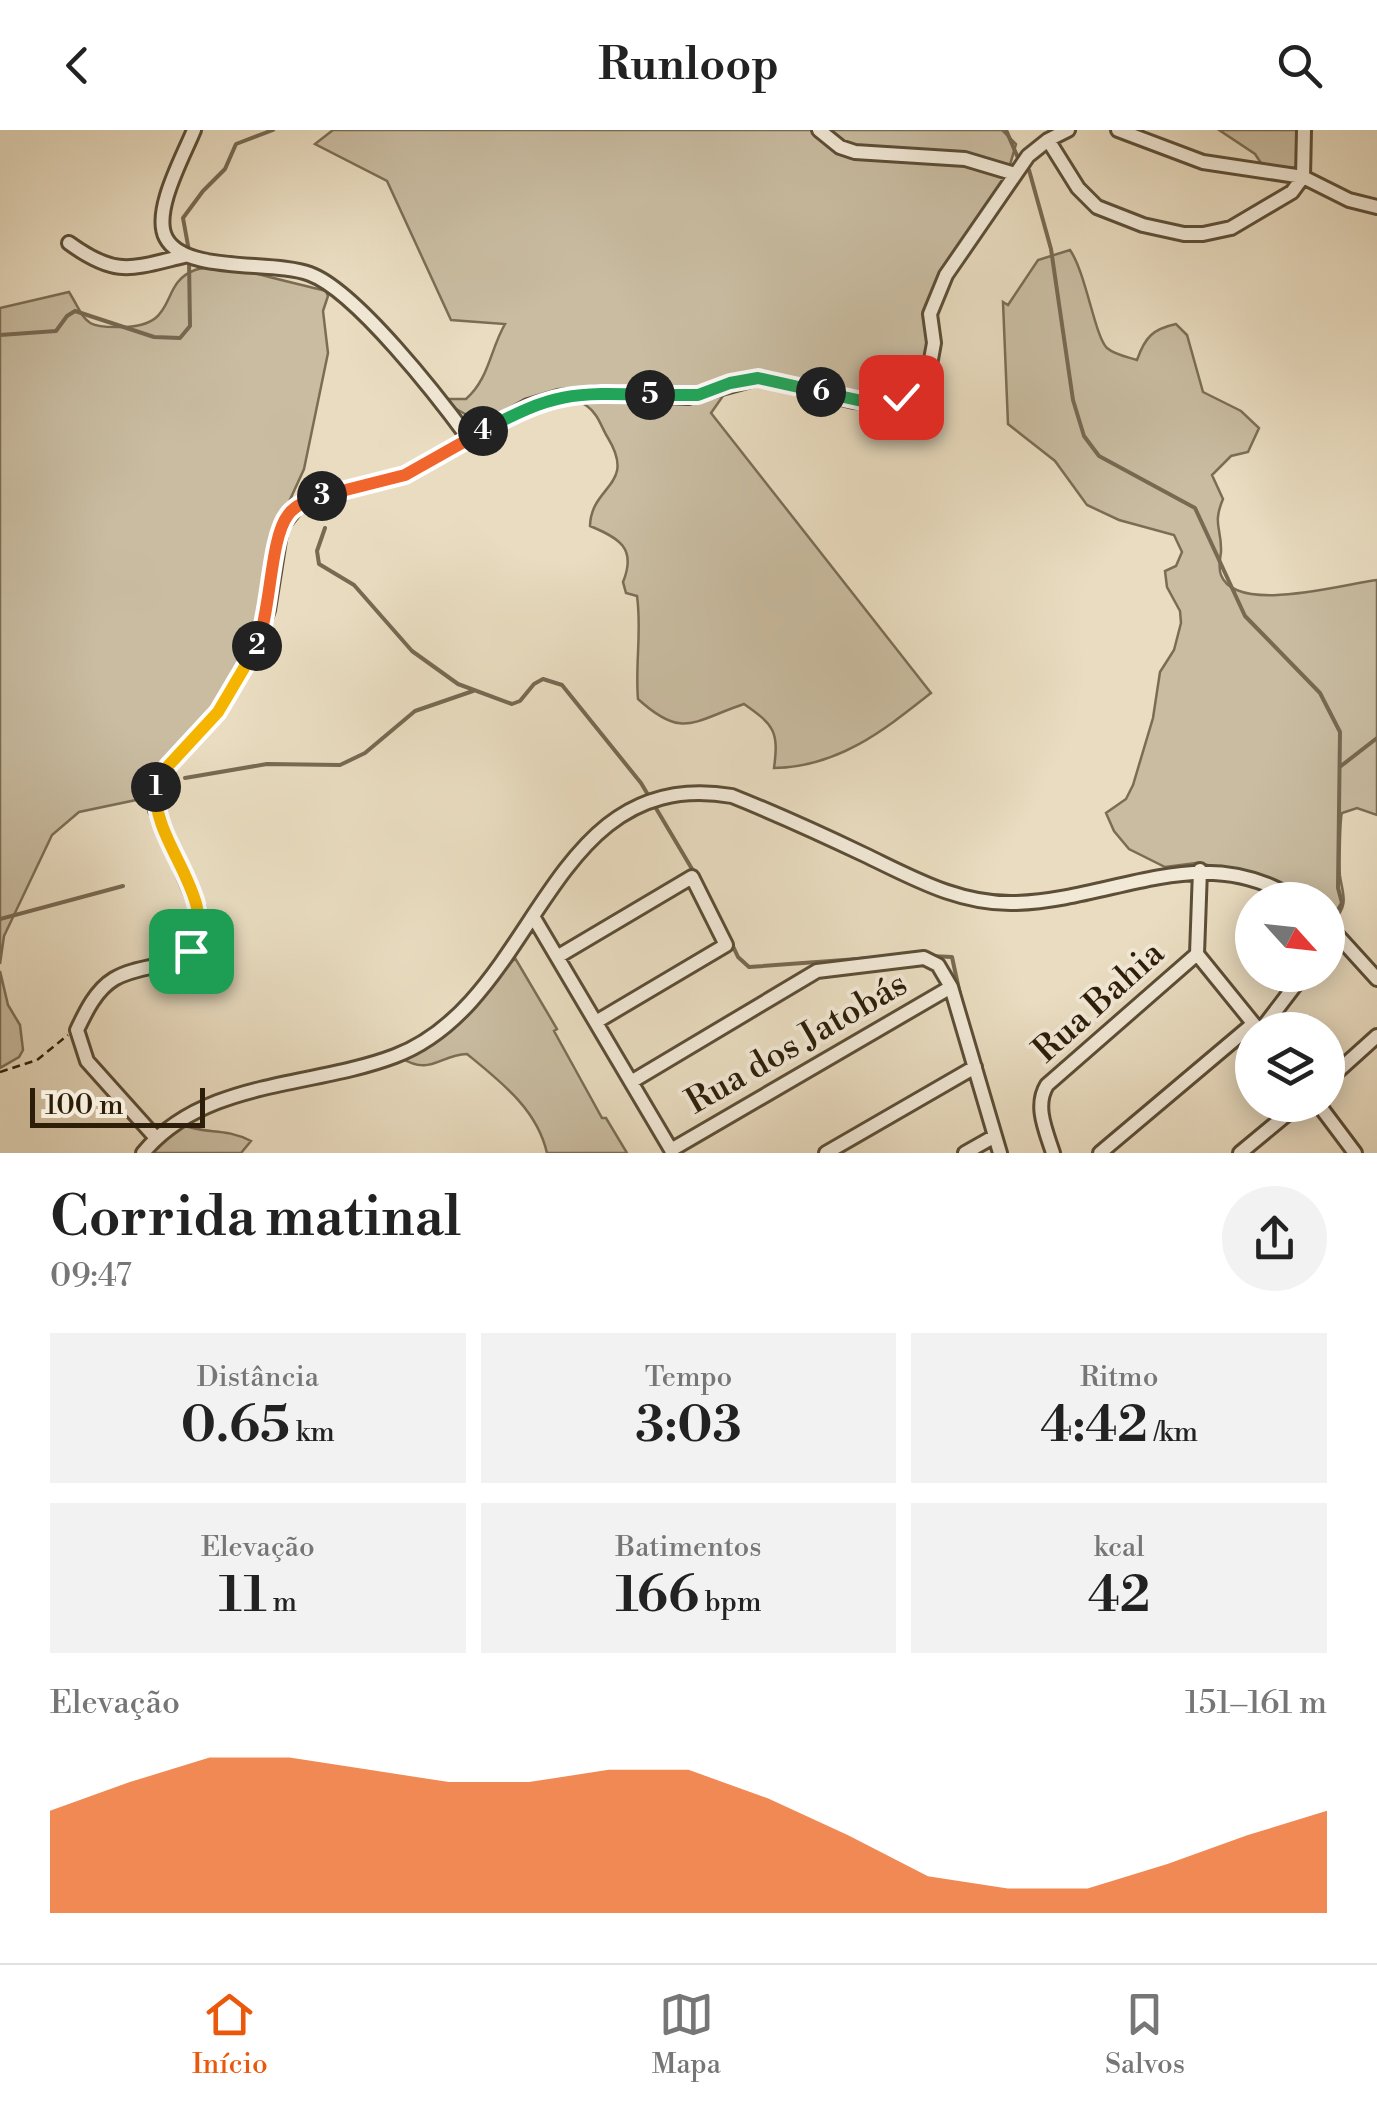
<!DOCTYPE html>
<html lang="pt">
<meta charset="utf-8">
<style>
body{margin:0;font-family:"Libre Bodoni",serif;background:#f2f2f2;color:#222;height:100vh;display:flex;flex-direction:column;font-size:38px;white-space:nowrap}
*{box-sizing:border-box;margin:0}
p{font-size:32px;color:#767676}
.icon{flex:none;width:55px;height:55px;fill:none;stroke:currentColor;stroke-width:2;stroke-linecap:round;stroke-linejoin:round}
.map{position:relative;height:1023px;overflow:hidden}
.drawer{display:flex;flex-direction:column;background:#fff;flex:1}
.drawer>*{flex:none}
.needle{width:65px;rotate:117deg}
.controls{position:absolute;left:1235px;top:752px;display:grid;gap:20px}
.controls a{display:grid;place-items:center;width:110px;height:110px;border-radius:50%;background:#fff;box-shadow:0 5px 25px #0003;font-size:50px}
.scale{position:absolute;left:30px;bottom:25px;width:175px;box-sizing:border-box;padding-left:10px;border:5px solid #2d1e09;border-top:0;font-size:28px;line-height:35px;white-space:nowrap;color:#2d1e09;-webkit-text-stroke:8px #f1e8d6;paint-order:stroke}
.pin{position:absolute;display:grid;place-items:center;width:85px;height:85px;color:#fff;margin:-42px;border-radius:20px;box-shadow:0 5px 15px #0006}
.km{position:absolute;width:50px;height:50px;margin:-25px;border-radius:50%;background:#222;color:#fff;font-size:28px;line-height:50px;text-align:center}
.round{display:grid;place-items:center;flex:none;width:105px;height:105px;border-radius:52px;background:#f2f2f2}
.headline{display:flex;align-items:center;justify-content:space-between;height:170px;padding:0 50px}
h1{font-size:55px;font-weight:600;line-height:75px}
.figures{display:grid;grid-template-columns:repeat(3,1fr);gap:15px;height:170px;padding:10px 50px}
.figures div{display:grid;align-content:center;border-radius:0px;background:#f2f2f2;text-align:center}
.figures b{font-size:50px;font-weight:600}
.figures small{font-size:28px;font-weight:400}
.figures p{font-size:28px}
.chart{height:280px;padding:20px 50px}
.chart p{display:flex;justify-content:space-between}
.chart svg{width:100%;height:180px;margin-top:10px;fill:#ea580c;opacity:.7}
header{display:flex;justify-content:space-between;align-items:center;height:130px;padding:0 50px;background:#fff;font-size:45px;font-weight:600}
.menu{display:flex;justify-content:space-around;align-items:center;height:140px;border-top:2px solid #e0e0e0;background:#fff;font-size:28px;color:#767676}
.menu a{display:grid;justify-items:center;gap:5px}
.menu .on{color:#ea580c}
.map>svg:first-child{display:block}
.green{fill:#c9bca1;stroke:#7b6d55;stroke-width:2.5}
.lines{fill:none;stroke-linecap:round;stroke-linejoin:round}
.stream{stroke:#776952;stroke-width:4}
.minor-casing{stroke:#5c4e37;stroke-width:18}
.path{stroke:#2d1e09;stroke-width:2.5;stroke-dasharray:8 5;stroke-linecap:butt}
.minor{stroke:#f1e8d6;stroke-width:12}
.split-1-casing{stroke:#fff;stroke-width:20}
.split-2-casing{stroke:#fff;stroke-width:20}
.split-3-casing{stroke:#fff;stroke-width:20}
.split-4-casing{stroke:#fff;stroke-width:20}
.split-5-casing{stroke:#fff;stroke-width:20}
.split-6-casing{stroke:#fff;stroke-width:20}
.split-7-casing{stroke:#fff;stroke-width:20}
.split-1{stroke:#f5b400;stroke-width:12}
.split-2{stroke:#f5b400;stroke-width:12}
.split-3{stroke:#f0652b;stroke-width:12}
.split-4{stroke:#f0652b;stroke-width:12}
.split-5{stroke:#22a559;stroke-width:12}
.split-6{stroke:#22a559;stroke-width:12}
.split-7{stroke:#22a559;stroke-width:12}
.labels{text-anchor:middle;stroke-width:8;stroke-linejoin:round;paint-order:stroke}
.street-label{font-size:35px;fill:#2d1e09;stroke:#f1e8d6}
</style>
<header><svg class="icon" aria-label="back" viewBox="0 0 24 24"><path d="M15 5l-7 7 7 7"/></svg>Runloop<svg class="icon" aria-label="search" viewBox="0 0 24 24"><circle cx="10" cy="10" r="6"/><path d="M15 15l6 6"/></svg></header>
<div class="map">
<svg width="1377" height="1023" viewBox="0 0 1377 1023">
<rect width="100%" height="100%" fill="#e9dcc0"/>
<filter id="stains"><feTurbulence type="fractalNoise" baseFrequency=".002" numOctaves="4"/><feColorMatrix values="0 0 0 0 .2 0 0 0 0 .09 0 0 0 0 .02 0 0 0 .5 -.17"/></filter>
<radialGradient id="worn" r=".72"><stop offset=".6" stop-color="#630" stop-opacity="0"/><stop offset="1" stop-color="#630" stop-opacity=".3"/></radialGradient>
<path class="green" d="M333 0H1002L1016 14 1007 45 925 200 938 236C910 294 858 249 819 273L786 258 760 255 725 263 711 283 931 563C883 601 838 637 774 638 779 601 774 595 744 574 693 591 683 610 638 569 635 534 642 501 637 466L626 463 623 452C637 418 619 408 590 396 591 355 637 356 608 308 601 297 599 285 587 276 563 258 532 285 508 291 488 296 457 284 445 269H466C489 249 490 220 505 194L451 190 387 51 315 14Z
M1219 0H1302V25L1296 37 1288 39 1263 36 1255 24Z
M1070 120C1086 143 1095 207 1107 218 1115 225 1128 227 1137 230 1145 207 1153 199 1176 194L1187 205 1203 262 1241 281 1259 298 1248 322 1231 326 1212 345 1223 369C1212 395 1222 398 1221 422 1220 430 1218 438 1221 445 1236 485 1344 454 1377 450V685L1357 678 1342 683C1340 688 1339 738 1340 746 1343 766 1349 773 1334 791L1328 786V770H1304L1290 760 1237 740 1196 733 1165 737 1129 719 1114 701 1106 683 1126 669 1133 655 1153 588 1160 542 1174 520 1181 493 1180 481 1167 457 1165 441 1176 436 1182 422 1174 405 1119 390 1087 375 1055 331 1008 294 1003 172 1008 175 1038 130Z
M234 137C265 147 295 153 326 161L328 166 323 181 328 223 304 339 283 385 250 520 222 569 158 644 149 660 136 670 79 682 52 705 4 806 0 834V178L69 162C87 191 82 198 121 197 181 197 157 154 195 140 206 136 223 138 234 137Z
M515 828 557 899 554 901 602 988H606L627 1023H547C537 979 501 952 467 924 439 925 431 946 401 928L447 904Z
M0 841 8 875 20 895 23 920 19 927 0 938Z
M183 995C207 1005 224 997 251 1011L241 1023H141Z"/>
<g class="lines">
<path class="stream" d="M1006 0 1018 28 1029 40 1051 119 1073 270 1084 306 1099 326 1195 378 1245 486 1320 563 1340 602 1338 758 1342 773 1330 794
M189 121 183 88 203 61 225 39 236 14 273 0
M0 205 56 201 67 186 75 181 154 207 180 208 190 196 189 131
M325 398 317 421 319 434 354 455 412 521 458 554 512 574 520 571 534 554 543 549 562 555 641 653 695 744
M1341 636 1377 608
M185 648 267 634 340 635 365 623 415 581 473 561
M0 789 123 756
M732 814 738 827 749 837 885 827
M930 826 952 827 961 869"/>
<g class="minor-casing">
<path id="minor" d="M194 0C183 27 152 82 166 108 185 144 273 130 310 144 356 161 439 268 469 309
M819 0 840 17 855 22 965 29 1015 44
M1118 0 1203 32 1303 47 1349 70 1377 77
M1048 10 1078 58 1097 77 1143 95 1184 104H1203L1231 98 1292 62 1303 47 1304 0
M69 113C116 147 130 139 184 126
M1200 740 1197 824 1257 898
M534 788 673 1023
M1328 795 1377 849
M557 827 692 747 726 815 596 892
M1261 900 1303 845
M1328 950 1377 906
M631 952 817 841 924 828 938 835 951 857 1000 1023
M1319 975 1355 1023
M156 1008 87 931 77 900C86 881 96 860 114 849 151 827 211 846 198 778L156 680V656L168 636 218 582 253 523 268 480 281 397 296 378 319 367 405 345 528 276 558 267 602 263 688 267 758 248 854 271 875 272 901 267 919 253 930 235 934 213 930 184 946 145 1028 26 1048 10 1068 0
M671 1020 951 857
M143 1023C205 949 311 958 395 926 540 871 546 634 732 666 777 684 821 704 865 725 913 748 960 775 1016 773 1118 769 1202 709 1297 770
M826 1023 975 937
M965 1023 995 1006
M1053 1023C1046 1001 1034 976 1047 955L1197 824
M1100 1023 1253 894
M1240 1023 1298 975"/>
</g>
<path class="path" d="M0 942 37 930 68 905"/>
<use href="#minor" class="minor"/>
</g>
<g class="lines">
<g class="split-1-casing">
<path id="split-1" d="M156 657C150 712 222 770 191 821"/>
</g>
<g class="split-2-casing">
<path id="split-2" d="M156 657 168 636 218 582 257 516"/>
</g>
<g class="split-3-casing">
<path id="split-3" d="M257 516C271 481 270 408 288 385 296 374 310 370 322 366"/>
</g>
<g class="split-4-casing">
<path id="split-4" d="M322 366 405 345 483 301"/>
</g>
<g class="split-5-casing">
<path id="split-5" d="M483 301C552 263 573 262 650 265"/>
</g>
<g class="split-6-casing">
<path id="split-6" d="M650 265H698L730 253 758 248 821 262"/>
</g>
<g class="split-7-casing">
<path id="split-7" d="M821 262 862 271 901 267"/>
</g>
<use href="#split-1" class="split-1"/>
<use href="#split-2" class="split-2"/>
<use href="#split-3" class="split-3"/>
<use href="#split-4" class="split-4"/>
<use href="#split-5" class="split-5"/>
<use href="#split-6" class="split-6"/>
<use href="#split-7" class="split-7"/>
</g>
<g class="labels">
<g class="street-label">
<text transform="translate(1098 871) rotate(-42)" y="12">Rua Bahia</text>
<text transform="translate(796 912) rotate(-30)" y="12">Rua dos Jatobás</text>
</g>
</g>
<rect width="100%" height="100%" filter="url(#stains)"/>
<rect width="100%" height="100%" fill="url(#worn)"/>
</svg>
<div class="controls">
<a><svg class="needle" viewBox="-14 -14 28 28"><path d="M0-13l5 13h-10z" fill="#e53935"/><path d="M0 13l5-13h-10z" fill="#767676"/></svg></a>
<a><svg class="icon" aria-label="layers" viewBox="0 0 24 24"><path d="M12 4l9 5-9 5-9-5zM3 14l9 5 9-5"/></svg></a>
</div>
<div class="scale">100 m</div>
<div class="pin" style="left:191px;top:821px;background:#1e9e55"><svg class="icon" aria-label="arrive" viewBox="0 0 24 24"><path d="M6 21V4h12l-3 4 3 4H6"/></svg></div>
<div class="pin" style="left:901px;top:267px;background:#d93025"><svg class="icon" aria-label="check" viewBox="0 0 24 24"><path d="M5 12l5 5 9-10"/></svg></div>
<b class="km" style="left:156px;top:657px">1</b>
<b class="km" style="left:257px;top:516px">2</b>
<b class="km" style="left:322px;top:366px">3</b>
<b class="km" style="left:483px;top:301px">4</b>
<b class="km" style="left:650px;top:265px">5</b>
<b class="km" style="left:821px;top:262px">6</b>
</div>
<section class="drawer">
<div class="headline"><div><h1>Corrida matinal</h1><p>09:47</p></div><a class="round"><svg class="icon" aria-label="share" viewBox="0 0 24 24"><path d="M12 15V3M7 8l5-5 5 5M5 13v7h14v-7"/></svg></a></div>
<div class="figures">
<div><p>Distância</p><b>0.65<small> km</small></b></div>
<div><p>Tempo</p><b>3:03</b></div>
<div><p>Ritmo</p><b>4:42<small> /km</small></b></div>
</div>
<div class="figures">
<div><p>Elevação</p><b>11<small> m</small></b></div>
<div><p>Batimentos</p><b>166<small> bpm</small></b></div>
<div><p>kcal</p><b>42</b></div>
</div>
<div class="chart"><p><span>Elevação</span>151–161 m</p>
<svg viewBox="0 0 160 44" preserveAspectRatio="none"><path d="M0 44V19L10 12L20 6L30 6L40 9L50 12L60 12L70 9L80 9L90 16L100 25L110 35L120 38L130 38L140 32L150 25L160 19V44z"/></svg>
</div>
</section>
<nav class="menu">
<a class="on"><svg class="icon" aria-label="home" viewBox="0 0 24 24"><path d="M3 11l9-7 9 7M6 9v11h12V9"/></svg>Início</a>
<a><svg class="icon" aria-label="map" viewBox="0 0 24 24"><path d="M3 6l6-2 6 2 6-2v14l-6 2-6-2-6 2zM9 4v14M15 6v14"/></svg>Mapa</a>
<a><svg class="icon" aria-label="saved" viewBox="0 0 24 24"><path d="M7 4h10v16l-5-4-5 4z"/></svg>Salvos</a>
</nav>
